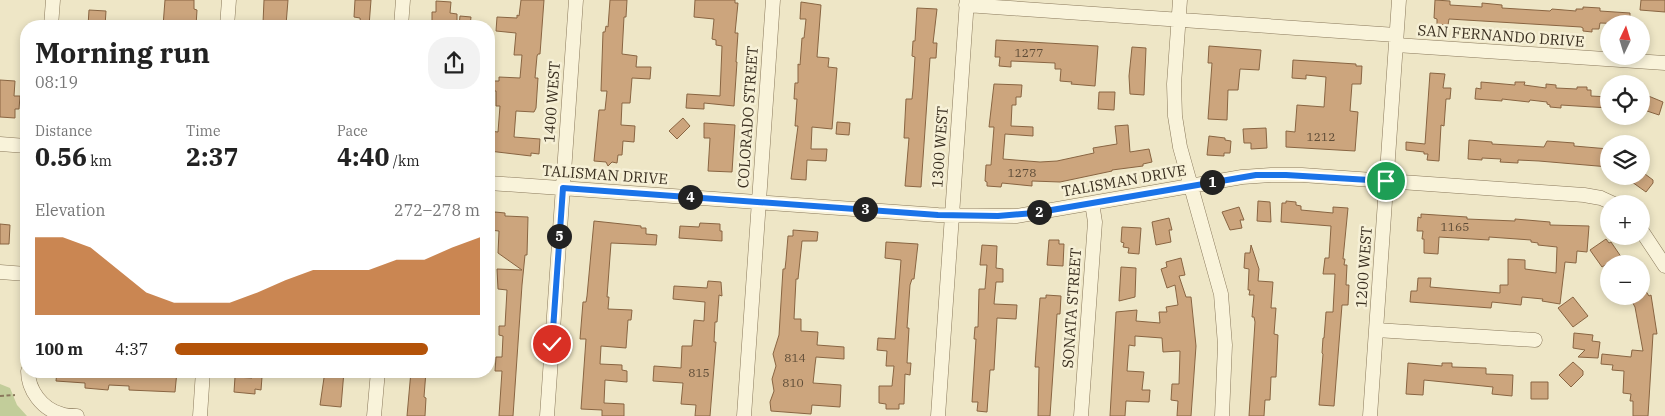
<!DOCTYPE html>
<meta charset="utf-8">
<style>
body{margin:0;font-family:"IBM Plex Serif",serif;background:#f2f2f2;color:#222;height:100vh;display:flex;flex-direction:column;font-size:19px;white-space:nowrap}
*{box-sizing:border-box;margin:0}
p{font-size:16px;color:#767676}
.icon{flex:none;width:28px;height:28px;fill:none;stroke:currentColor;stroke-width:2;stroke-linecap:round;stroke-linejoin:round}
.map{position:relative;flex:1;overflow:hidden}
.drawer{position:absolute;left:20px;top:20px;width:475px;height:358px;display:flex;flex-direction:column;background:#fff;border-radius:20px;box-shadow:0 2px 8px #0003}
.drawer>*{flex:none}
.needle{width:32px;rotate:4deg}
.buttons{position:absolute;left:1600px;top:15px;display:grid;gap:10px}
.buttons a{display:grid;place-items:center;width:50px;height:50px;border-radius:50%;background:#fff;box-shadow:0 2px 8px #0003;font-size:25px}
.pin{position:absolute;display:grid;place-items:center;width:42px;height:42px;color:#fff;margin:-21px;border:2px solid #fff;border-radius:50%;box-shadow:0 1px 5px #0007}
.km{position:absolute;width:25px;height:25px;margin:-12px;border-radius:50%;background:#222;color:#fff;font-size:14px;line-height:25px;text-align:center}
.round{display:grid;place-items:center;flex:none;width:52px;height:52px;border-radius:20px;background:#f2f2f2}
.summary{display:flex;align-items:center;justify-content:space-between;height:85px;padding:0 15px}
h1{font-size:28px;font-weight:700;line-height:38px}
.figures{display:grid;grid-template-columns:repeat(3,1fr);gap:8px;height:85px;padding:5px 15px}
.figures div{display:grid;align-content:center}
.figures b{font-size:25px;font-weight:700}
.figures small{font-size:14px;font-weight:400}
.figures p{font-size:14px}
.chart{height:140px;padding:10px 15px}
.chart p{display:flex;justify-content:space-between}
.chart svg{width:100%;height:90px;margin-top:5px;fill:#b45309;opacity:.7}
ul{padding:0 15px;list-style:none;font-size:16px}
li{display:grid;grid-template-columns:80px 60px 1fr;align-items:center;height:38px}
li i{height:12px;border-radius:6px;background:#b45309}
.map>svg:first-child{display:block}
.green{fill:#c2cd9a}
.building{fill:#cca57d;stroke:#896542}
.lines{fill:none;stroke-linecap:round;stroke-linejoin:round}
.minor-casing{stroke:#8a795c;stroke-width:15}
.path{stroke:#8a795c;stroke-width:2;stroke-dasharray:4 2.5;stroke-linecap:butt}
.minor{stroke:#f9f3da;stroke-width:14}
.route-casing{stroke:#fff;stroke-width:10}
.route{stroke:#1a73e8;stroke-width:6}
.labels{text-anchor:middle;stroke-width:5;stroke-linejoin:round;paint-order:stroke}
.number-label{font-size:12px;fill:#5e4c37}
.street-label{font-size:15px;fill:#3a2f20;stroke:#f6f0d6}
</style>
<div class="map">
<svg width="1665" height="416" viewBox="0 0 1665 416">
<rect width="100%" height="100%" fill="#eee6c6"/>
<path class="green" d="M0 384 10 388 17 405 27 416H0Z"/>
<path class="building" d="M165 0H194V9L197 10 196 26H163Z
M264 0H288L286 25 263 23Z
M355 0H371L369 26H361L360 18 354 17Z
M521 0H544L540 54H538L537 56 535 78H538L536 108 534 112 516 111 514 137 540 139 539 154 531 153V156L489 151V131L498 132 500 106H496V91H489V81H499V77L520 78 522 55H514L516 33 496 31 497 17 517 18V15L519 16Z
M610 0H627L626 17H624L622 54 637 56 636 67H651L650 79 632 78 630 103H622L621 125 635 126 634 142 623 141 622 155H618L617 163 612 162 608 166 606 162 594 161 599 110H605L607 91H601L603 32H605L606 26 608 27Z
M695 0H735V3H738L735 33H738L736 62H737L734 106 704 103V109L686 108 687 94 720 96 722 46 716 45V40L712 39 714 19 694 17Z
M1435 0 1450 1V5L1482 7V3L1502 5V8L1550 11 1552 9 1576 11V9H1583V7L1600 8V11L1630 13V24L1600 23 1599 29H1592V32L1583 31V28L1581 27 1449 19 1448 25 1437 24V19L1434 18Z
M1641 0H1665V12L1640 10Z
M436 1 451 2 450 13 457 14V24L432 22V12H436Z
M801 2 821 5 817 57 829 58 828 67 837 68 832 129 812 127 811 149H827L826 161 807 160 806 180 791 179 798 126H795L797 99H794L795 83H798V64L800 65 802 38H804L806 19H800Z
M917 8 937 9 933 43H937L936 58H930L921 187 905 186 909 138H904L906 99H912L913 89 915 57 912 56 913 41H915Z
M89 10 106 11 105 26H88Z
M460 16 471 17 470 26H459Z
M996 40 1098 46 1095 86 1071 84 1072 82 1060 81 1061 69H1055V63L1011 61V67L999 66 1000 57H995Z
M1209 46 1261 50 1259 70 1240 69 1238 90H1228L1227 120 1208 119 1212 63H1208Z
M1132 47 1146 48 1144 95 1130 94 1129 76Z
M1293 60 1356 64V66H1362L1361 84H1352L1350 111 1358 112 1355 151 1286 147V131L1295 132 1297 105 1324 107 1326 77 1306 75V79L1292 78Z
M1430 73 1445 74 1443 88H1451L1450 99H1446L1444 126 1441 125 1439 161 1427 160 1428 154H1424V152L1406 150V142L1425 144Z
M0 80 15 81 14 96H20L19 109H15V118L0 117Z
M1481 82 1515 85V82H1525L1524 85 1546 88V84L1556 85V88L1577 89V87H1587V90H1591V96L1609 97V108L1561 105V108L1550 107V105L1547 104V102L1530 100 1529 102 1502 99V101L1475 99 1476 88 1481 89Z
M994 84 1022 85 1021 97H1016V105H1012L1011 126 1033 127V136L1005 134 1003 159 1040 162 1057 161 1094 153 1093 148 1117 144 1115 126 1128 125 1130 152 1149 149 1152 162 1143 164V166L1112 170V171L1060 182 1032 181V186L1002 183 1001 187 987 186V182L985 181 986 165H991L994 127H989Z
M1099 92H1115L1114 110 1098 109Z
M1646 95 1663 102 1659 115 1641 109V97L1645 98Z
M683 118 690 126 677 139 669 131Z
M837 122 850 123 849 135 836 134Z
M704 123 735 125 732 172 708 171 710 138H704Z
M1266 128 1267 148 1251 149V143H1244L1243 129Z
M1209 136 1225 138V140L1231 141 1230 153H1224V156L1207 155Z
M1469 140 1492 142V144L1544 147 1547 141 1574 143V146L1609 149V167L1539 161 1518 160V163L1500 162 1501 159 1482 158V160L1468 159Z
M1641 171 1653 180V183L1646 192 1632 182 1636 176H1641Z
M1258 201 1270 202 1271 222 1257 221Z
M1286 201 1296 202V205L1301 206V210L1333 213V207L1348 208 1343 259H1345L1344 265H1347L1346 285H1349L1348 305H1342L1334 406 1319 405 1323 354 1322 353 1323 338H1324L1326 312H1333L1335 274H1323L1325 258H1329L1331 226 1281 222 1282 203H1286Z
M1239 207 1244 220H1240L1242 228 1230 230 1222 212Z
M495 212 505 213V216L528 217 527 255H525L522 285 513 416H499L502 371H495L496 357H502L503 336 499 335V326H505L507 290 498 289 497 269 522 270 498 253 499 231 489 230V218H493Z
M1421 214 1467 217V219L1515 221V219L1550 222V225L1589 226 1587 252 1577 251 1576 263 1565 262 1560 304 1542 301 1543 299 1522 297 1521 305 1492 302 1491 308 1410 302 1411 291H1417L1418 278H1431L1430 287 1500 293V285H1508V259L1525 260V269L1556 273 1557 247 1538 245V243L1531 242V240L1489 237V240L1439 237 1438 254 1424 253V239H1422L1423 231H1417L1418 217 1421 218Z
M1169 218 1172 230H1169L1171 242 1156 245 1152 222Z
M594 221 641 226V228H646V234L657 235 656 245 611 243 607 297H609L608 309 632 310 631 320H628L626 348 601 346 600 364 622 365V370L627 371V382L605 380 604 403 624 404V416H602V410L581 409 586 339H580L583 302H586L587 296Z
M700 223 720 224V231H722V241L679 238 680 226 699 227Z
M0 224 10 225 9 244H0Z
M1122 227 1141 228 1139 254 1128 253 1129 248 1123 247 1124 243 1121 242Z
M793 230 818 232 817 241H802L798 279H796L794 319H801V331L818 332 817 345 844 347V359L816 357 815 365 813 383 841 385 840 407 812 405 811 414 771 411 770 402 774 391 772 379 776 366 773 354 779 335 783 269H785L786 260 788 236H793Z
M1606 239 1609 243 1611 242 1626 264H1607L1602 267 1590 250Z
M1049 240H1059V244H1064L1063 266 1047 265Z
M886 242 918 244 914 279H912L910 285 907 328H909L907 363H911L910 375 905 374 904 404H899V409H886V404L879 403V386H892L894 366H886L887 351 877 350 878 338 895 339 901 260 885 258Z
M982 245 997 246 996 268 1003 269V282H996L994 304 1017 305 1016 319 997 318 994 370H990L987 412 977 411 978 402H972L976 339H974L975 327H978L979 289H985L987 265H980Z
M1251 245 1259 269 1258 281 1273 282 1271 308H1276L1274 334 1278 335 1276 377H1271L1270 400H1265L1264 416H1249L1255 322 1254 317H1252L1254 295H1249L1250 290H1248L1249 269 1244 268 1245 253H1250Z
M1181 258 1185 275 1179 276 1186 297H1191L1196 346 1191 416H1177L1178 401 1171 400 1172 384H1179L1180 351 1163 352 1162 338 1135 336V346L1129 345 1127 371 1144 372 1142 390H1150L1149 402 1126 401 1125 416H1110L1116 312 1137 310 1136 321 1160 323 1159 312H1167L1166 307 1178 305 1175 285 1167 288 1161 269 1167 267 1166 262Z
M1121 267 1136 268 1135 297 1119 301Z
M708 281 721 282 722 296 719 295 717 322H715L714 342H716L710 416H695L696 405 681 404 683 383 653 381 654 366 681 368 682 346H692L694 320 704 321 705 302 673 299 674 286 707 288Z
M1641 284 1649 296 1651 295 1657 334H1653L1648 416H1633V401H1630L1631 394 1623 393 1624 371 1612 370 1613 365 1601 364 1602 354 1631 357 1632 350 1643 351 1635 307 1629 296H1641Z
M1046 295 1061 296 1060 314H1057L1050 416H1038L1039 367H1035L1036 351 1040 298H1046Z
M1573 297 1588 316 1573 327 1558 308Z
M1574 333 1593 335 1592 341 1600 342 1598 358 1578 357 1585 350 1573 348Z
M1573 362 1583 371V375L1571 387 1559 375Z
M1408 363 1442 366V363H1452V367L1486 368V374L1513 375 1512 396 1492 394 1493 387 1424 380 1423 395 1406 394Z
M57 371H177L175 392 129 390V386L109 385 108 390 85 388V383L56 381Z
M325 371H344L341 407 320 405Z
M411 371H426L424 397 426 398 425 416H407Z
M252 376 262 377 261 390 255 389V394L234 392 235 377 252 378Z
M1531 382H1548V399H1531Z"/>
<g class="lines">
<g class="minor-casing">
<path id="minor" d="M1180 0 1174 84 1175 116 1180 147 1221 294 1225 345 1222 416
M966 5 1396 35
M51 26 53 0
M227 26 229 0
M401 26 403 0
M1396 45 1665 63
M0 144 26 146
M489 183 938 215 1016 216 1242 177 1271 175H1302L1584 195 1601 198 1614 204
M1641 230 1665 266
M0 272 26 274
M1376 330 1535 340
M28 371C28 390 42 409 61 414 66 416 72 416 77 416
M200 416 203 371
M374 416 378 371
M547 416 576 0
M744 416 773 0
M938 416 967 0
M1081 416 1095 222 1092 203
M1370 416 1399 0"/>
</g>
<path class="path" d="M0 396 15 395"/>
<use href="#minor" class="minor"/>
</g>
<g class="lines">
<g class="route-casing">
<path id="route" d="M552 344 563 188 938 215 998 216 1034 213 1256 175H1286L1386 181"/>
</g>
<use href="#route" class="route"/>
</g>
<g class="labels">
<g class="number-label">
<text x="1029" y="57">1277</text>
<text x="1321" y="141">1212</text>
<text x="1022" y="177">1278</text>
<text x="1455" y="231">1165</text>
<text x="795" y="362">814</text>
<text x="699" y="377">815</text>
<text x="793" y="387">810</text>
</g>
<g class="street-label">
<text transform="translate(1501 36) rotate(4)" y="5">SAN FERNANDO DRIVE</text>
<text transform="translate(552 102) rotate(-86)" y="5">1400 WEST</text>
<text transform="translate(748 117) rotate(-86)" y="5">COLORADO STREET</text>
<text transform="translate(940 147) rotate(-86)" y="5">1300 WEST</text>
<text transform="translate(605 175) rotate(4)" y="5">TALISMAN DRIVE</text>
<text transform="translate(1124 181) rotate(-10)" y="5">TALISMAN DRIVE</text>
<text transform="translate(1364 267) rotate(-86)" y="5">1200 WEST</text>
<text transform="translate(1072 308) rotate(-86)" y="5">SONATA STREET</text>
</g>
</g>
</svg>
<div class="buttons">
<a><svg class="needle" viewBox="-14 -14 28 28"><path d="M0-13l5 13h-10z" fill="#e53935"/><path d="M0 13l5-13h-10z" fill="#767676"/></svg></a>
<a><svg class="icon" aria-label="locate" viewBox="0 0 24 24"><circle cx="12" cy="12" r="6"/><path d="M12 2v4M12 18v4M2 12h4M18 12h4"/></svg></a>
<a><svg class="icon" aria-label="layers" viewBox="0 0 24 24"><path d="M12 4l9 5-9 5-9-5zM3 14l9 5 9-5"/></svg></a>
<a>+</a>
<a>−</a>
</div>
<div class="pin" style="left:1386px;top:181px;background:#1e9e55"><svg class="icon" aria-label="arrive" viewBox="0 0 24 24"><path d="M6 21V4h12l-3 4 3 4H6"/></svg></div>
<div class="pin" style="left:552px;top:344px;background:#d93025"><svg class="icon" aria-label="check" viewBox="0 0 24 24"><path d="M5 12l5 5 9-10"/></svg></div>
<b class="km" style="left:1212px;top:182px">1</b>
<b class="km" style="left:1039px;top:212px">2</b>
<b class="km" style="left:865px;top:209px">3</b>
<b class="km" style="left:690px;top:197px">4</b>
<b class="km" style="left:559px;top:236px">5</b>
<section class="drawer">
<div class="summary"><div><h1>Morning run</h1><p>08:19</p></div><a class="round"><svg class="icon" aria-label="share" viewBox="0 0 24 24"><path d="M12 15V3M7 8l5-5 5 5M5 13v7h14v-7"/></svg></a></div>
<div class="figures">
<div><p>Distance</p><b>0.56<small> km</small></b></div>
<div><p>Time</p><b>2:37</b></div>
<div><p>Pace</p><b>4:40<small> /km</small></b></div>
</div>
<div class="chart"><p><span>Elevation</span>272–278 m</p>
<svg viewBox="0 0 160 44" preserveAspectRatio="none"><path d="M0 44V6L10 6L20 11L30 22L40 33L50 38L60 38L70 38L80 33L90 27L100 22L110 22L120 22L130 17L140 17L150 11L160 6V44z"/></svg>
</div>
<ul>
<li><b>100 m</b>4:37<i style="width:83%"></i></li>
</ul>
</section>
</div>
